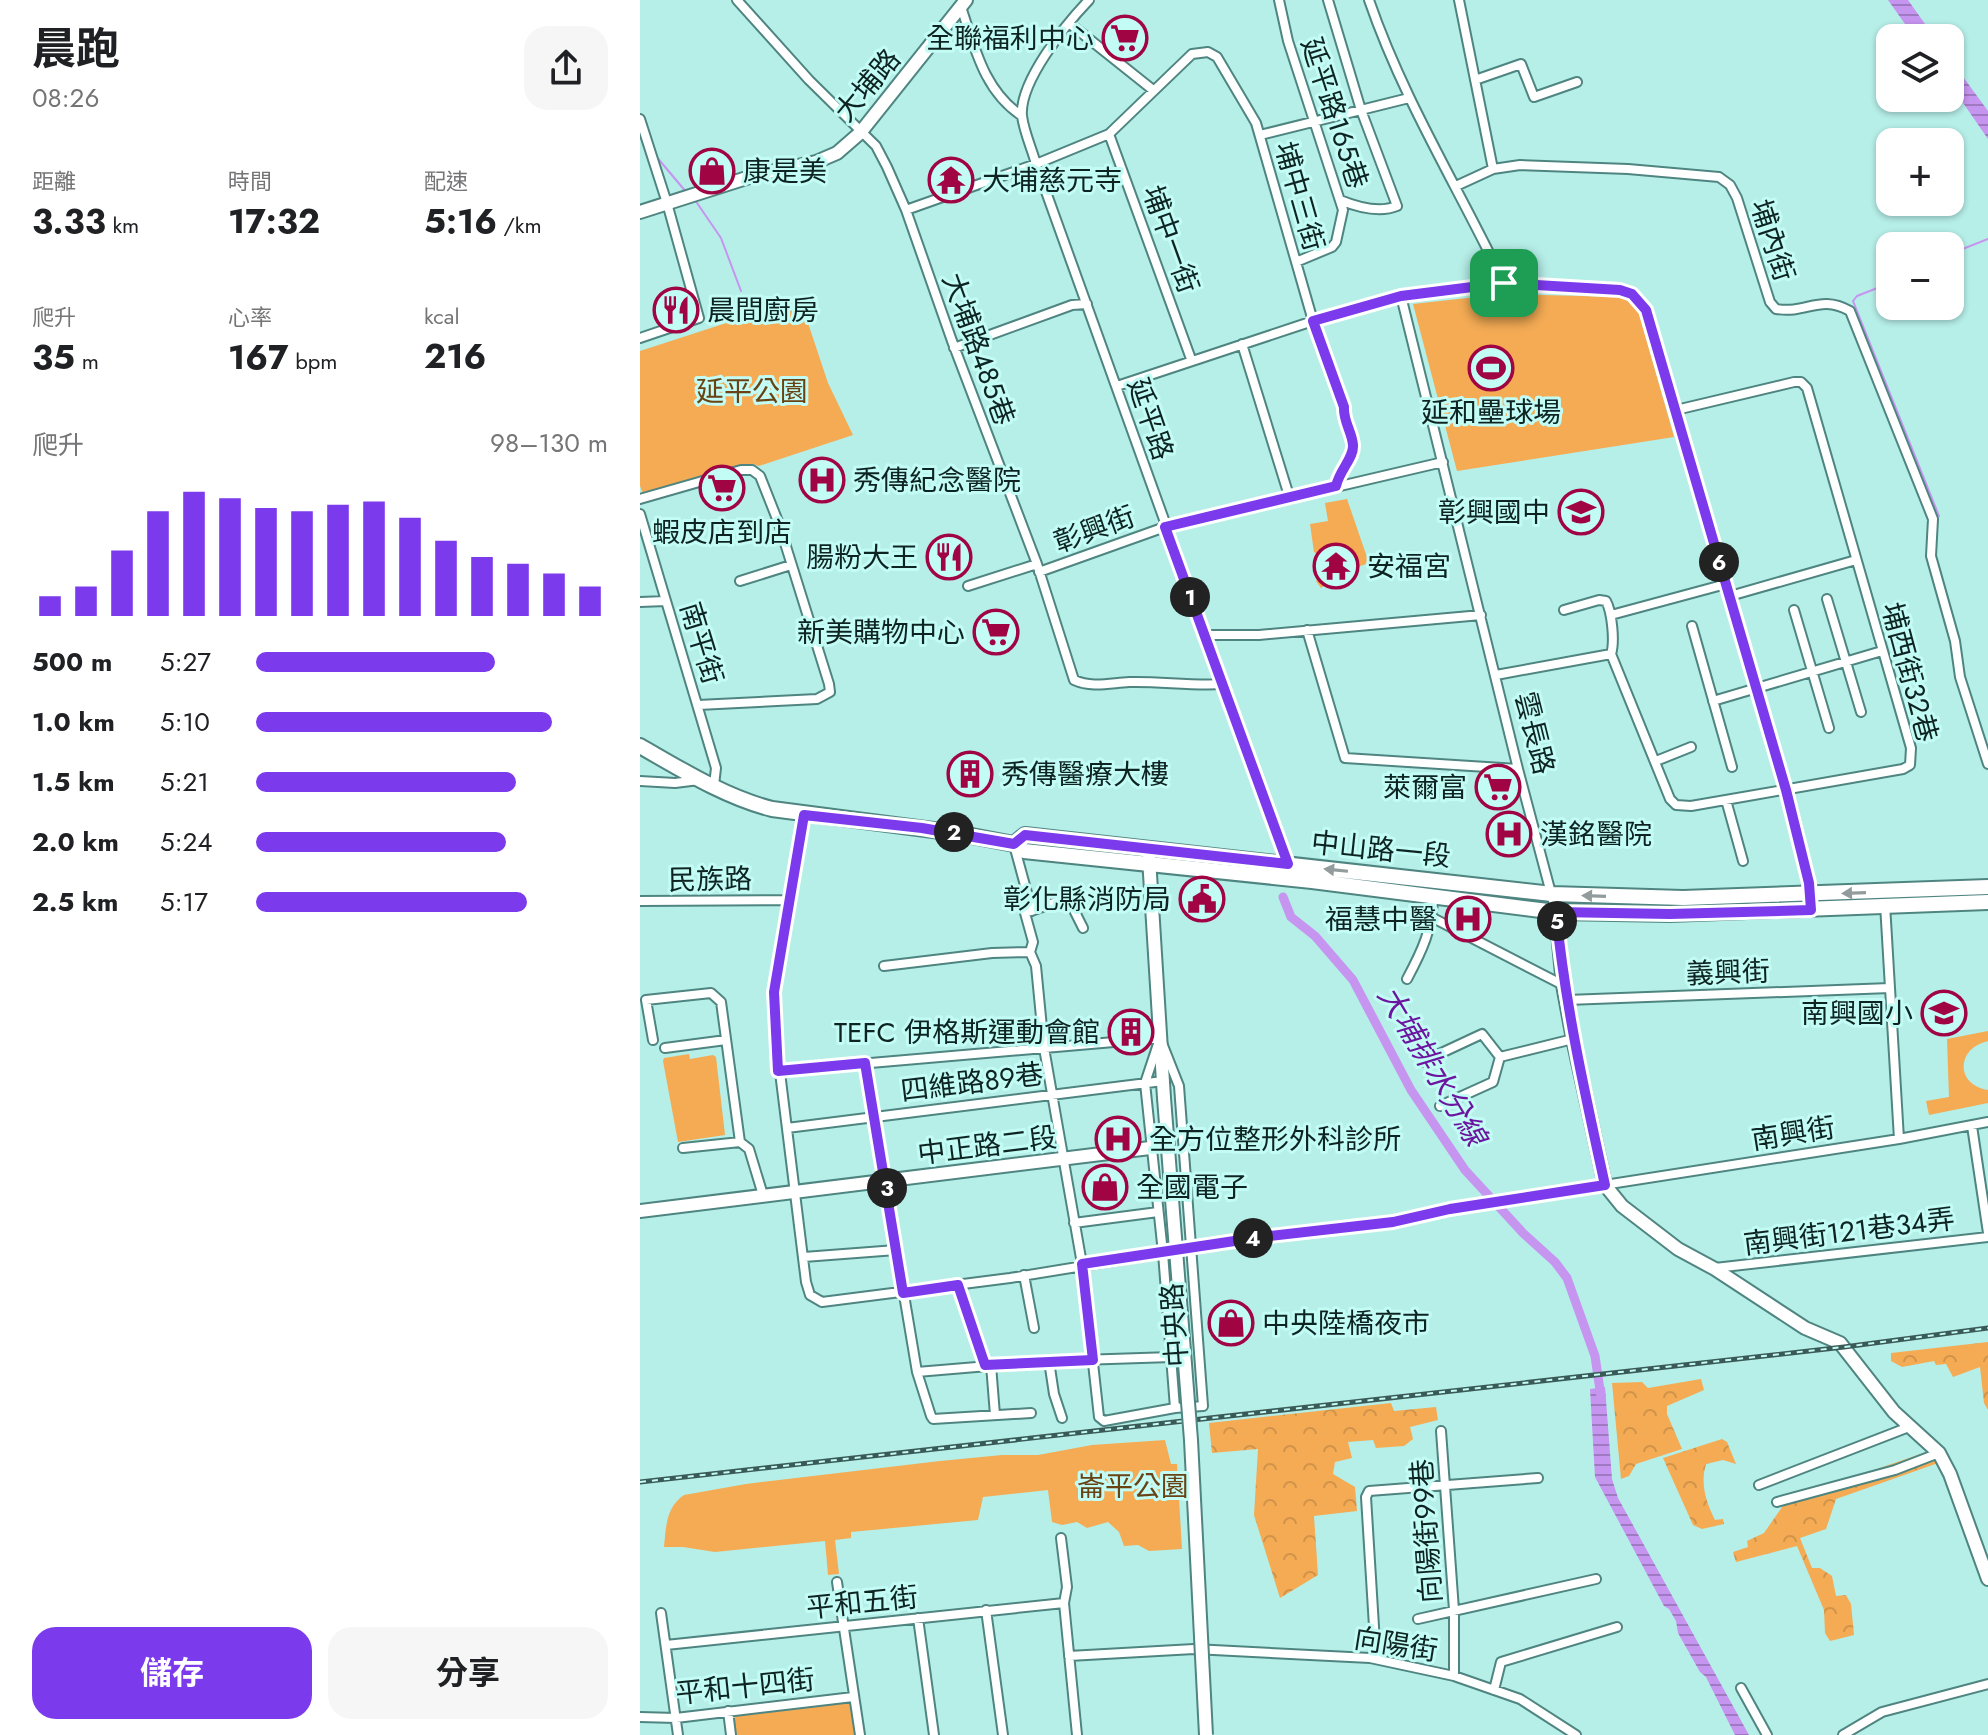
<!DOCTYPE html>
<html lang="zh-TW">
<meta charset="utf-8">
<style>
body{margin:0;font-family:Jost,"Noto Sans TC",sans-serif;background:#f6f6f6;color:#202124;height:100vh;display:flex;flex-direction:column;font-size:30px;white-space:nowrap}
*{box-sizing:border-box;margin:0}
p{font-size:26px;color:#757577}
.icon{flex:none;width:44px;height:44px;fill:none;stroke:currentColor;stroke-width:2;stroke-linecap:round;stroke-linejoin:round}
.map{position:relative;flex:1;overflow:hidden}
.panel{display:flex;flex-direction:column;background:#fff;width:640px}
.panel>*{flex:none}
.tools{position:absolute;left:1236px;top:24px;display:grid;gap:16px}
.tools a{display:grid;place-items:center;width:88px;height:88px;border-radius:16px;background:#fff;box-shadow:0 2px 6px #0004;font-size:40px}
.pin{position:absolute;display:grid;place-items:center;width:68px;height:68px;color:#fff;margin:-34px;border-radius:16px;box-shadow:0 4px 12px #0006}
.km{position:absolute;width:40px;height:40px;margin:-20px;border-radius:50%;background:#222;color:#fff;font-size:22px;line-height:40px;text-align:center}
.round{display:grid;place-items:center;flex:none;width:84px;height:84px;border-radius:24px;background:#f6f6f6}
.overview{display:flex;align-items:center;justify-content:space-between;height:136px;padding:0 32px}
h1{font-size:44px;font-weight:700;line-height:60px}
.figures{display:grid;grid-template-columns:repeat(3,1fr);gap:12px;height:136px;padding:8px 32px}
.figures div{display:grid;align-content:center}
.figures b{font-size:34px;font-weight:700}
.figures small{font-size:22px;font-weight:400}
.figures p{font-size:22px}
.chart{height:224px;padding:16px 32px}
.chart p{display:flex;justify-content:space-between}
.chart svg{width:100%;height:144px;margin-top:8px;stroke:#7c3aed;stroke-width:6}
.primary-button{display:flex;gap:16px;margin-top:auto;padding:16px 32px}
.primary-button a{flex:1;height:92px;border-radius:24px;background:#7c3aed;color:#fff;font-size:32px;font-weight:700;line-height:92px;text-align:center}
.primary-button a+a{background:#f6f6f6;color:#202124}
ul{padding:0 32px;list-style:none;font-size:26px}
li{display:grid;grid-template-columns:128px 96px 1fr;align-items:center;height:60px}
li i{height:20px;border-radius:10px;background:#7c3aed}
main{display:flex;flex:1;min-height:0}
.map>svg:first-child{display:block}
.green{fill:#f4ab54}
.forest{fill:url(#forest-crowns)}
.water{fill:url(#water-rules)}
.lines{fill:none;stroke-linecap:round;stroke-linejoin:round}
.stream{stroke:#c695ef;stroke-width:2}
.canal{stroke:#c695ef;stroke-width:9}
.street-casing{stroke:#4f8580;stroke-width:12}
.secondary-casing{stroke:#4f8580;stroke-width:16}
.primary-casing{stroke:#4f8580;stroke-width:18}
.street{stroke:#fff;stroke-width:8}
.secondary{stroke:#fff;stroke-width:12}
.primary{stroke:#fff;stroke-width:14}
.rail-casing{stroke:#3a5a57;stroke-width:5}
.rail{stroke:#c3fbf5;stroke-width:2;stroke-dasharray:6;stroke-linecap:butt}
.secondary-bridge-casing{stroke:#4f8580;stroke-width:16;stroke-linecap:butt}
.secondary-bridge{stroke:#fff;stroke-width:12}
.oneway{fill:#929c9c}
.route-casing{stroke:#fff;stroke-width:16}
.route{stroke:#7c3aed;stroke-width:10}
.labels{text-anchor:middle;stroke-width:6;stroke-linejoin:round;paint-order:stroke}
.poi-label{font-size:28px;fill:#0d2422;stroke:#c3fbf5;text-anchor:start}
.street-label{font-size:28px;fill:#0d2422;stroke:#c3fbf5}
.park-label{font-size:28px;fill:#694314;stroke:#c3fbf5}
.water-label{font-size:30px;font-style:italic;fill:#6c169f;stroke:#c3fbf5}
</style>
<main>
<section class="panel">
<div class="overview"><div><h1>晨跑</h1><p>08:26</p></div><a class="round"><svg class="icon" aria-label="share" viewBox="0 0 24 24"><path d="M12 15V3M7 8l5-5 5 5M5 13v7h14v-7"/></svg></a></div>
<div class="figures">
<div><p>距離</p><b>3.33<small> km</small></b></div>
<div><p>時間</p><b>17:32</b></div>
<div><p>配速</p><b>5:16<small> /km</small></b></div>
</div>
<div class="figures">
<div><p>爬升</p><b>35<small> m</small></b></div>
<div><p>心率</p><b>167<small> bpm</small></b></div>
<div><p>kcal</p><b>216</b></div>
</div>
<div class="chart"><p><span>爬升</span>98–130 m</p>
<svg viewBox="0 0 160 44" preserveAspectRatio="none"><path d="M5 44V38M15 44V35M25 44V24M35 44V12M45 44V6M55 44V8M65 44V11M75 44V12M85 44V10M95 44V9M105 44V14M115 44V21M125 44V26M135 44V28M145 44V31M155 44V35"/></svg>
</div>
<ul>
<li><b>500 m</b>5:27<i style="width:68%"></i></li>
<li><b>1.0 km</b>5:10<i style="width:84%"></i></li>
<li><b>1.5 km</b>5:21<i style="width:74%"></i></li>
<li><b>2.0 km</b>5:24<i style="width:71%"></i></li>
<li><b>2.5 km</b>5:17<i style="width:77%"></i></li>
</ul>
<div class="primary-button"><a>儲存</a><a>分享</a></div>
</section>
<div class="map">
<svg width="1348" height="1735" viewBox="0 0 1348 1735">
<defs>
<pattern id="forest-crowns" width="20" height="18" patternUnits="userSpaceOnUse" patternTransform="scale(2)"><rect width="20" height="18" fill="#f4ab54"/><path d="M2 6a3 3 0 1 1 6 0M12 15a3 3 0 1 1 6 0" fill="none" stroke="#d09349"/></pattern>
<pattern id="water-rules" width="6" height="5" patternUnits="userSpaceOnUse" patternTransform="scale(2)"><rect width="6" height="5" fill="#c695ef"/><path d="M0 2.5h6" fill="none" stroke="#9f79c1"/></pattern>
</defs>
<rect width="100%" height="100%" fill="#b6eee8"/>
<path class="green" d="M863 294 977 297 987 299 997 307 1034 437 817 471 773 304Z
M160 299 188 383 213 435 119 466 113 464 3 494 0 486V351Z
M707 499 729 563 714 568 709 566 693 574V579L681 588 676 581 685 570 687 562 674 552 670 524 688 521 685 503Z
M1348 1031V1041C1316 1048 1315 1085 1348 1090V1103L1289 1115 1286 1101 1309 1097 1307 1039Z
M49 1054 50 1059 73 1055 76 1057 85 1135 38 1142 23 1061 24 1058Z
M525 1440 531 1464H537L542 1549 509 1551 498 1545 484 1546 479 1532 468 1522 447 1528 437 1522 422 1525 412 1522 408 1490 343 1497 338 1520 211 1532V1538L195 1540 199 1574 188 1575 185 1541 75 1552 43 1547H24C26 1527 26 1507 44 1495L106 1484 300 1461 362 1455H398L452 1445Z
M212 1699 218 1735H96L94 1714Z"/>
<path class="forest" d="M1348 1342V1410L1344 1403 1340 1367 1313 1377 1306 1364 1296 1365 1294 1361 1262 1367 1251 1361V1353Z
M1061 1379 1064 1390 1027 1406V1414L1042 1449 996 1464 989 1476 981 1479 972 1383 1002 1382 1008 1388Z
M751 1403 754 1411 796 1407 798 1420 770 1427 773 1439 764 1446 736 1448 733 1440 708 1442 712 1458 695 1462 693 1474 715 1487 717 1511 674 1516 678 1575 640 1598 614 1515 618 1449 572 1453 569 1423Z
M1082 1439 1087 1442 1096 1464 1083 1460 1066 1464C1060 1484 1066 1502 1075 1520L1083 1519 1084 1524 1062 1529 1053 1525 1023 1458Z
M1298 1448 1304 1461 1196 1499 1186 1529 1160 1538 1172 1568H1180L1192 1576 1196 1596 1206 1595 1211 1604 1214 1635 1190 1641 1185 1633 1184 1610 1157 1546 1096 1562 1093 1552 1108 1547 1107 1541 1124 1533 1147 1500Z"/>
<path class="water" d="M1248 0H1268L1295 38H1275Z
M1310 59 1348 111V139L1310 84Z
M965 1387 972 1479 978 1498 1109 1735H1095L1066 1677 1060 1672 1038 1633 1036 1621 1029 1609 1024 1606 955 1477 950 1389Z"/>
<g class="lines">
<path class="stream" d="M15 155 47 193
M55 200 81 238 101 291
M1310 254 1348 239
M1250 283 1217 296 1213 301 1299 516"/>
<path class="canal" d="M643 897 651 917 675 936 713 980 771 1090 825 1170 883 1233 915 1262 927 1278 955 1356 961 1397"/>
<g class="street-casing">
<path id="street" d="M97 0 169 80 236 146 247 167 266 210 312 341 397 564 434 680C452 688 470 683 489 682 520 681 550 686 583 684
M449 0C426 24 379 82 382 116 384 132 392 149 396 164L648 864
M639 0 648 41 703 210 696 242 692 247 656 262
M688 0 721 110 757 206C740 213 717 207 700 200
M729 0C763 99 819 189 864 283
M819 0 853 169
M321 7C335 48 344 91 382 116
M429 23 513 90
M835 80 881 64 894 97 937 82
M0 119 27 203 59 318 0 338
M469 134 551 359
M620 135 769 98
M816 186 853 169 880 165 988 169 1079 177 1090 185 1097 198 1130 302 1136 309C1168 314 1179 294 1210 311L1293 519 1291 556 1315 641 1320 677 1348 764
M266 210 396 164 469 134 552 54 568 52 577 57 616 123 673 321 704 407C703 422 712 432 713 445 714 458 700 470 696 486
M761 296 878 769 916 912
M602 344 650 499
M314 348 432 305 447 304
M477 386 673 321 761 296 864 283 980 290 992 294 1006 310C1045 440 1085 571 1121 702 1140 770 1166 840 1171 910
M0 499 101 470H112L120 476 139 524 189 684 190 692 177 699 58 705
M0 514 76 768 74 785
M399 572 525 527 803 462
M100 581 151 565
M328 586 397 564
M1090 596 1216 560
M1187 599 1221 712
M0 602 26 601
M924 610 959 600 966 601C972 612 975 642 971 654
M1154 610 1189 728
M971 615 1086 584
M1052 626 1092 767
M667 630 705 758 878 769
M564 635H619L841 615
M856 675 971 654 1030 799 1036 805 1051 806 1263 769 1270 765 1271 748 1167 388 1161 382H1154L1036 410
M1073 701 1242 651
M1016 761 1051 747
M0 781 35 783 59 780
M1086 800 1103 861
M164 815 134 992 135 1032 166 1282 170 1295 182 1302 370 1278 621 1237 753 1222 810 1209 1259 1139 1348 1122
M374 845 392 911
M0 901 149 900
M1245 904 1259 1139
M793 918 923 985
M390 952 396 966 404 1048 442 1264 459 1417 464 1421 535 1408
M390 952 393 942 385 913 428 898 443 928
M244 966 352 953 390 952
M767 979C782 951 793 928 793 896
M927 1000 1250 988
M520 1038 539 1086 563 1406 535 1408 523 1253 505 1083Z
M13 1040 6 1000 71 993 81 1002 100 1142 109 1149 123 1195
M25 1048 86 1040
M860 1057 933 1039
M782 1062 842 1034 860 1057
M225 1063 277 1372 291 1416 293 1419 391 1413
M138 1071 520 1038
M800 1106 853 1082 860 1057
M1332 1126 1348 1233
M147 1128 523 1081
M43 1148 100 1142
M434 1223 518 1212
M164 1257 256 1250
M1075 1268 1348 1237
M384 1275 394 1328
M318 1285 345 1365
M409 1361 414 1394 422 1418
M351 1365 355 1415
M277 1372 409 1361 532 1357
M801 1431 814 1610V1676
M1119 1485 1269 1427
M1137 1502 1255 1470 1299 1453
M421 1538 427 1587 424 1603 437 1735
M197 1582 220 1735
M346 1610 363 1735
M21 1613 38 1735
M278 1618 294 1735
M778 1619 956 1579
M26 1645 424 1603
M429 1656 554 1649 730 1658 814 1676 880 1699 936 1735
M736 1659 726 1497 729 1491 898 1478
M1101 1688 1127 1735
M854 1690 861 1662 977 1627
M88 1711 91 1735
M0 1717 36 1718 213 1697
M1203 1735 1242 1712 1348 1684"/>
</g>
<g class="secondary-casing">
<path id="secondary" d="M0 212 116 175 176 162 197 153 220 133 326 0
M509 858 524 1098
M916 912 923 985 933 1039 965 1185 982 1206 1038 1249 1075 1269 1165 1328 1200 1343 1254 1412 1299 1453 1310 1474 1348 1579
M0 1211 510 1148"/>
</g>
<g class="primary-casing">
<path id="primary" d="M0 746C42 770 85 797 132 809L316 833 374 844 384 851 672 881 916 912 1030 914 1348 902
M374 844 385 835 912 894 1043 898 1348 887"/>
</g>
<use href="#street" class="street"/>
<use href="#secondary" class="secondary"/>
<use href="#primary" class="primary"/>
<g class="rail-casing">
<path id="rail" d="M0 1482 1204 1347 1348 1328"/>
</g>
<use href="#rail" class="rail"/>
<g class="secondary-bridge-casing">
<path id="secondary-bridge" d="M524 1098 551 1440 566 1735"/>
</g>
<use href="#secondary-bridge" class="secondary-bridge"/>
</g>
<defs><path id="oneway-solid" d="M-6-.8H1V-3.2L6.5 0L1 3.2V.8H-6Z" transform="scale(2)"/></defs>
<g class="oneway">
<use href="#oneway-solid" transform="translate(696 870) rotate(-174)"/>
<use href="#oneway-solid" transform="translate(1214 893) rotate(178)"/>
<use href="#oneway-solid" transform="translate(954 896) rotate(-178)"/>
</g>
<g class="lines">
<g class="route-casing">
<path id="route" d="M864 283 980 290 992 294 1006 310 1146 790 1169 883 1171 910 1030 914 916 912C925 1005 945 1094 965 1185L810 1209 753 1222 621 1237 442 1264 453 1360 345 1365 318 1285 263 1293 225 1063 138 1071 134 992 164 815 282 828 374 844 385 835 648 864 525 527 696 486C700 469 714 458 713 445 712 432 703 421 704 407L673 321 761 296Z"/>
</g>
<use href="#route" class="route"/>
</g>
<defs>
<g id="supermarket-ring" transform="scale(2.3)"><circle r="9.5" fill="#c3fbf5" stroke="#a10443" stroke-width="1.5"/><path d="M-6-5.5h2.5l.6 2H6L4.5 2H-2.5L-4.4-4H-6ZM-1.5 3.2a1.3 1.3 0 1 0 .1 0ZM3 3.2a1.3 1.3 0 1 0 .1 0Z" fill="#a10443"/></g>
<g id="shop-ring" transform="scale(2.3)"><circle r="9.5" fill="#c3fbf5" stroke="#a10443" stroke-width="1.5"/><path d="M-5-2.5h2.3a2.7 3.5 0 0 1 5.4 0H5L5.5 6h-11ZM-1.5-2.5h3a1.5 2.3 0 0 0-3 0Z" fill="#a10443"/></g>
<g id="temple-ring" transform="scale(2.3)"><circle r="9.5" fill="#c3fbf5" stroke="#a10443" stroke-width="1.5"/><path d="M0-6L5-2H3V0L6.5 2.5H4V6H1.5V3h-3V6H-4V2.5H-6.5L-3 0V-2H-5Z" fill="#a10443"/></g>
<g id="restaurant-ring" transform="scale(2.3)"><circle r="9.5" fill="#c3fbf5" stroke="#a10443" stroke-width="1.5"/><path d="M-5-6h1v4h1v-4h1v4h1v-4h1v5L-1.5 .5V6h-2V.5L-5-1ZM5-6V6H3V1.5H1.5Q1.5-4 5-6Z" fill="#a10443"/></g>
<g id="stadium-ring" transform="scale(2.3)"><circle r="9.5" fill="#c3fbf5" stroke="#a10443" stroke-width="1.5"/><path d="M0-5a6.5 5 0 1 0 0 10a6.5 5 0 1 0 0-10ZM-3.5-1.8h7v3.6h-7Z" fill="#a10443"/></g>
<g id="hospital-ring" transform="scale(2.3)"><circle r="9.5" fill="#c3fbf5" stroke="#a10443" stroke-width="1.5"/><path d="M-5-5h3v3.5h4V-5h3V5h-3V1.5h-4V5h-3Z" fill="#a10443"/></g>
<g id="school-ring" transform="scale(2.3)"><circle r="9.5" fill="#c3fbf5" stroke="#a10443" stroke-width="1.5"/><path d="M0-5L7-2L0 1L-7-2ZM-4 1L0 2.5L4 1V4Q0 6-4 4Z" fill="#a10443"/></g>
<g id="building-ring" transform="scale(2.3)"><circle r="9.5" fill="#c3fbf5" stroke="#a10443" stroke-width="1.5"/><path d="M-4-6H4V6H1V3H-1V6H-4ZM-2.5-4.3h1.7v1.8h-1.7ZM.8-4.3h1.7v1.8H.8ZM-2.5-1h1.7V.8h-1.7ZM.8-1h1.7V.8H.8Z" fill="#a10443"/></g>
<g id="civic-ring" transform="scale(2.3)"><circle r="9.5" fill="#c3fbf5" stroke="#a10443" stroke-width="1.5"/><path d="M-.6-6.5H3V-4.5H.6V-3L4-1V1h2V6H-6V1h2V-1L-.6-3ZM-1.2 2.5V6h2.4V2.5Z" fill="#a10443"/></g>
</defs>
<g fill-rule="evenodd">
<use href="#supermarket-ring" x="485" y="38"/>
<use href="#shop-ring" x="72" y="171"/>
<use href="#temple-ring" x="311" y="180"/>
<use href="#restaurant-ring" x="36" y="310"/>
<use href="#stadium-ring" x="851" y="368"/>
<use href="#hospital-ring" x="182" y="480"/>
<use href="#supermarket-ring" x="82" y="488"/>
<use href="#school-ring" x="941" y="512"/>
<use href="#restaurant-ring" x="309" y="557"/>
<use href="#temple-ring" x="696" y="566"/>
<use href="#supermarket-ring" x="356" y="632"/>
<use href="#building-ring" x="330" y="774"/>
<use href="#supermarket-ring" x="858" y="787"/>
<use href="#hospital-ring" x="869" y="834"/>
<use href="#civic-ring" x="562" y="899"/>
<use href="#hospital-ring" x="828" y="919"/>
<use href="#school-ring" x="1304" y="1013"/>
<use href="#building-ring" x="491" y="1032"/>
<use href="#hospital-ring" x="478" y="1139"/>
<use href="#shop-ring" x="465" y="1187"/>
<use href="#shop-ring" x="591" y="1323"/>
</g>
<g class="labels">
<g class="poi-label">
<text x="454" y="48" text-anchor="end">全聯福利中心</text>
<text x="103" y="181">康是美</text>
<text x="342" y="190">大埔慈元寺</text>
<text x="67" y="320">晨間廚房</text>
<text x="851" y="422" text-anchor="middle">延和壘球場</text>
<text x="213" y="490">秀傳紀念醫院</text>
<text x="910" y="522" text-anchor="end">彰興國中</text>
<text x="82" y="542" text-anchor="middle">蝦皮店到店</text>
<text x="278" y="567" text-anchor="end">腸粉大王</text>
<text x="727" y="576">安福宮</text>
<text x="325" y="642" text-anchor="end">新美購物中心</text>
<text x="361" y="784">秀傳醫療大樓</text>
<text x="827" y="797" text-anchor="end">萊爾富</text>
<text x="900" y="844">漢銘醫院</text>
<text x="531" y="909" text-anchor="end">彰化縣消防局</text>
<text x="797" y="929" text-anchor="end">福慧中醫</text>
<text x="1273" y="1023" text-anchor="end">南興國小</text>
<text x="460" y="1042" text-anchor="end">TEFC 伊格斯運動會館</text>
<text x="509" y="1149">全方位整形外科診所</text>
<text x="496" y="1197">全國電子</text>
<text x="622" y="1333">中央陸橋夜市</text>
</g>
<g class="street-label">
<text transform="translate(227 85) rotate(-50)" y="10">大埔路</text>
<text transform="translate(695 113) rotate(72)" y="10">延平路165巷</text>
<text transform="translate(660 196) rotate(74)" y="10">埔中三街</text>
<text transform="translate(531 239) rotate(70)" y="10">埔中一街</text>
<text transform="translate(1133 240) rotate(72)" y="10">埔內街</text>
<text transform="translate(339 349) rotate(70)" y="10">大埔路485巷</text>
<text transform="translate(511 419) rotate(71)" y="10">延平路</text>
<text transform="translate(454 529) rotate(-20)" y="10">彰興街</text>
<text transform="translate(62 643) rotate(73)" y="10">南平街</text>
<text transform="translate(1270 672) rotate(75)" y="10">埔西街32巷</text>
<text transform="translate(895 733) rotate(76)" y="10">雲長路</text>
<text transform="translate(741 849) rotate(6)" y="10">中山路一段</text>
<text transform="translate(70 879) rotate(-1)" y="10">民族路</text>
<text transform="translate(1088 972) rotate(-2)" y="10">義興街</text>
<text transform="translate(332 1082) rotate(-7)" y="10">四維路89巷</text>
<text transform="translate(1153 1133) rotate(-9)" y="10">南興街</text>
<text transform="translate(347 1145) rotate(-7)" y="10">中正路二段</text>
<text transform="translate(1209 1231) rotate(-7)" y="10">南興街121巷34弄</text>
<text transform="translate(534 1325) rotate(-94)" y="10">中央路</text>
<text transform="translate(786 1531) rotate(-94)" y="10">向陽街99巷</text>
<text transform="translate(222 1602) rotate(-6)" y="10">平和五街</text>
<text transform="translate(756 1644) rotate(9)" y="10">向陽街</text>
<text transform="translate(105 1686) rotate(-6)" y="10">平和十四街</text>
</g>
<g class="park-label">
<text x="112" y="401">延平公園</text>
<text x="493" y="1496">崙平公園</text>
</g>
<g class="water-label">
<text transform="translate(792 1066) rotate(59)" y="10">大埔排水分線</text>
</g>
</g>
</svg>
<div class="tools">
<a><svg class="icon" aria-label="layers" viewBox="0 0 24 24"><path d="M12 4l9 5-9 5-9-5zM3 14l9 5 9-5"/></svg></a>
<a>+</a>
<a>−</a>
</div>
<div class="pin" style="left:864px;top:283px;background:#1e9e55"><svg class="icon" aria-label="arrive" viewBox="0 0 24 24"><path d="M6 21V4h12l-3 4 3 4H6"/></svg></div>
<b class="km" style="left:550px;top:597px">1</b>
<b class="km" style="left:314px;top:832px">2</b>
<b class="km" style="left:247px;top:1188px">3</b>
<b class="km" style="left:613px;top:1238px">4</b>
<b class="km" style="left:917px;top:921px">5</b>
<b class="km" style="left:1079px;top:562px">6</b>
</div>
</main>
